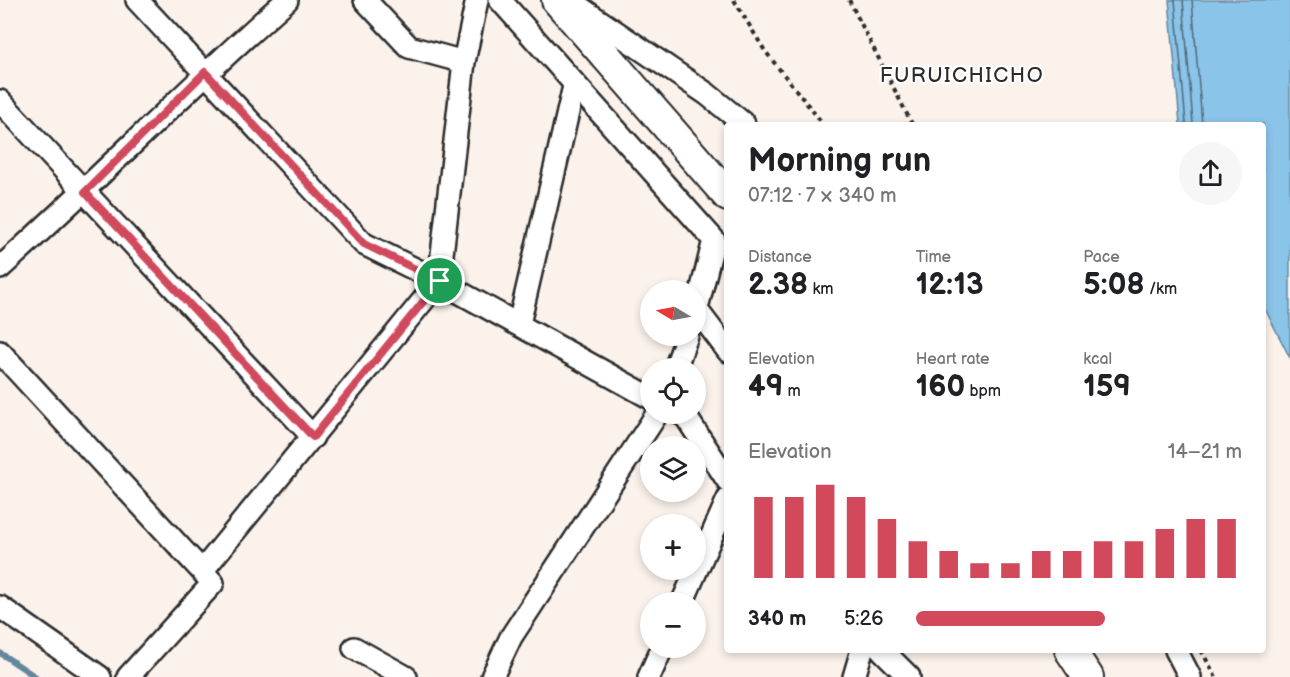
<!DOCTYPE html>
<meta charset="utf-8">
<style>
body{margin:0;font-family:"Balsamiq Sans",sans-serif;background:#f6f6f6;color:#202124;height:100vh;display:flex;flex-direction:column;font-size:22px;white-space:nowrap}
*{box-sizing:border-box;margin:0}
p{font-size:20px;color:#757577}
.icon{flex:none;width:33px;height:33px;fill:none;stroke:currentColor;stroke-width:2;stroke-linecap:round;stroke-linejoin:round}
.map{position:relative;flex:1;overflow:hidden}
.details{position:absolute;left:724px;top:122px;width:542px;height:531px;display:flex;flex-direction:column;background:#fff;border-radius:6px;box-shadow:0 3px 9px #0003}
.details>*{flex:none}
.needle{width:39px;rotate:280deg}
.controls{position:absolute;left:640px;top:280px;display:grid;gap:12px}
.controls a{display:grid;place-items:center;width:66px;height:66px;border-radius:50%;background:#fff;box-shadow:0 3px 9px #0003;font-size:30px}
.pin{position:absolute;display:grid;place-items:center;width:51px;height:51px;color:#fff;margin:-26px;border:3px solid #fff;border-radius:50%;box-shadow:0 2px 6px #0007}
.round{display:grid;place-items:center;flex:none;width:63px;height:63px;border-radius:32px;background:#f6f6f6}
.summary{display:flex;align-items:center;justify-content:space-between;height:102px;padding:0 24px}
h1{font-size:33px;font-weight:600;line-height:45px}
.metrics{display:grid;grid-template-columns:repeat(3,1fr);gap:9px;height:102px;padding:6px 24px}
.metrics div{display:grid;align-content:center}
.metrics b{font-size:30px;font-weight:600}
.metrics small{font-size:16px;font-weight:400}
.metrics p{font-size:16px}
.chart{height:168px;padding:12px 24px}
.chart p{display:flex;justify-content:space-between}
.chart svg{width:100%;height:108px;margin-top:6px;stroke:#d1495b;stroke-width:6}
ul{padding:0 24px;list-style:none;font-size:20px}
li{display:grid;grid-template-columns:96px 72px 1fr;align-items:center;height:45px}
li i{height:15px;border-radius:8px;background:#d1495b}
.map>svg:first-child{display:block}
.water{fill:#8ac4e9;stroke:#64879d;stroke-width:1.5}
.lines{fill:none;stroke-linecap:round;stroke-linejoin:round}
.shore{stroke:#516877;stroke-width:1.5}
.stream{stroke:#64879d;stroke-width:6}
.street-casing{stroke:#2b2b2b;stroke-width:26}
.secondary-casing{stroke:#2b2b2b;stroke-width:34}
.path{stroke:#2b2b2b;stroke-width:4;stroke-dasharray:4.5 4.5;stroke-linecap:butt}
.street{stroke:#fff;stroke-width:21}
.secondary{stroke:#fff;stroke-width:30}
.route-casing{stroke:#fff;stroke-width:12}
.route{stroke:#d1495b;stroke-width:8}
.labels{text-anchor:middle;stroke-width:4.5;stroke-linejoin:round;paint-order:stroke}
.quarter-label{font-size:21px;letter-spacing:1.5px;fill:#2b2b2b;stroke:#fff}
</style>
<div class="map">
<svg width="1290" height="677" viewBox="0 0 1290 677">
<rect width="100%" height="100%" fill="#fbf2eb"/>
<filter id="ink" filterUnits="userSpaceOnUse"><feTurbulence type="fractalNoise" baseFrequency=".0167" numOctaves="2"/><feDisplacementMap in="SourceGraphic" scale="12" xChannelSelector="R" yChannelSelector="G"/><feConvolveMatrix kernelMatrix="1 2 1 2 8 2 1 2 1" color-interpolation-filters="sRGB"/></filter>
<g filter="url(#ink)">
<path class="water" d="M1169 0H1290V358L1263 305V124H1180Z"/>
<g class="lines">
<path class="shore" d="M1175 0 1186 124
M1183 0 1193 124
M1192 0 1202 124"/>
<path class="stream" d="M0 653 36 677"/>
<g class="street-casing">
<path id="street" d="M137 0 364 244 439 281 651 398
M365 0 409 47 464 62
M500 0 714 240 696 312
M569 0 707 94 744 124
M0 101 313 437
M0 268C97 181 188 87 287 0
M697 310 728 351
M519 324 574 86
M0 352 213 583 128 677
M675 369 687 336
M681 414 686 417 728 481
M203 570 439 281 464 62 477 0
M682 603 728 499
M0 607 100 677
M354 648 406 677
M882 650 909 677
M1176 650 1190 677
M492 677 511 637 657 414
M649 677 662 648
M854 677 862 650"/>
</g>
<g class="secondary-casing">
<path id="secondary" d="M557 0 728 196
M1070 650 1088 677"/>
</g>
<path class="path" d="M734 0 765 51 823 124
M849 0 912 124
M1201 650 1216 677"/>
<use href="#street" class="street"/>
<use href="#secondary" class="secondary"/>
</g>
</g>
<g class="lines" filter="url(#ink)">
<g class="route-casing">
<path id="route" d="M205 72 364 244 440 281 313 437 85 192Z"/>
</g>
<use href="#route" class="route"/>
</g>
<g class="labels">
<g class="quarter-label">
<text x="962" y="82">FURUICHICHO</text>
</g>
</g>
</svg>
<div class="controls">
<a><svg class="needle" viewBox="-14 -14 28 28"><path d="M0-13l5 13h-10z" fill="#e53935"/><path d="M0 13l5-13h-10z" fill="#757577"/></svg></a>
<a><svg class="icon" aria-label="locate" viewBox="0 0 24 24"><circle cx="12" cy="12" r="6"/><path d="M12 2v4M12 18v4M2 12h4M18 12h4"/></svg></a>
<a><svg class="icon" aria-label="layers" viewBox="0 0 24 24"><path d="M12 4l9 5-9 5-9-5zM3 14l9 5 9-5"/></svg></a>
<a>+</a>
<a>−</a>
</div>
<div class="pin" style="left:440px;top:281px;background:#1e9e55"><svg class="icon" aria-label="arrive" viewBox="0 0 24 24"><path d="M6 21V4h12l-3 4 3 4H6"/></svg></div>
<section class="details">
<div class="summary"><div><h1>Morning run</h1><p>07:12 · 7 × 340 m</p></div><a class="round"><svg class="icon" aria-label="share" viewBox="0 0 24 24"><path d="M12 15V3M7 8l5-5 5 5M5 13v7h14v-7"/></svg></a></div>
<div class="metrics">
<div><p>Distance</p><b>2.38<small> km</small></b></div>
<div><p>Time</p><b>12:13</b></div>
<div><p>Pace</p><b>5:08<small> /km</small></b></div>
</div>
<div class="metrics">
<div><p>Elevation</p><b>49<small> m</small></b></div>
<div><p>Heart rate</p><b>160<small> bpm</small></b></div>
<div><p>kcal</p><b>159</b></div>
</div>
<div class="chart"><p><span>Elevation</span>14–21 m</p>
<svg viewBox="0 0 160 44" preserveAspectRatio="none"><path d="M5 44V11M15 44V11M25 44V6M35 44V11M45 44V20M55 44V29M65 44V33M75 44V38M85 44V38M95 44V33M105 44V33M115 44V29M125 44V29M135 44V24M145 44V20M155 44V20"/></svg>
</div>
<ul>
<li><b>340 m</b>5:26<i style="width:58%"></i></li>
</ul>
</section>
</div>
